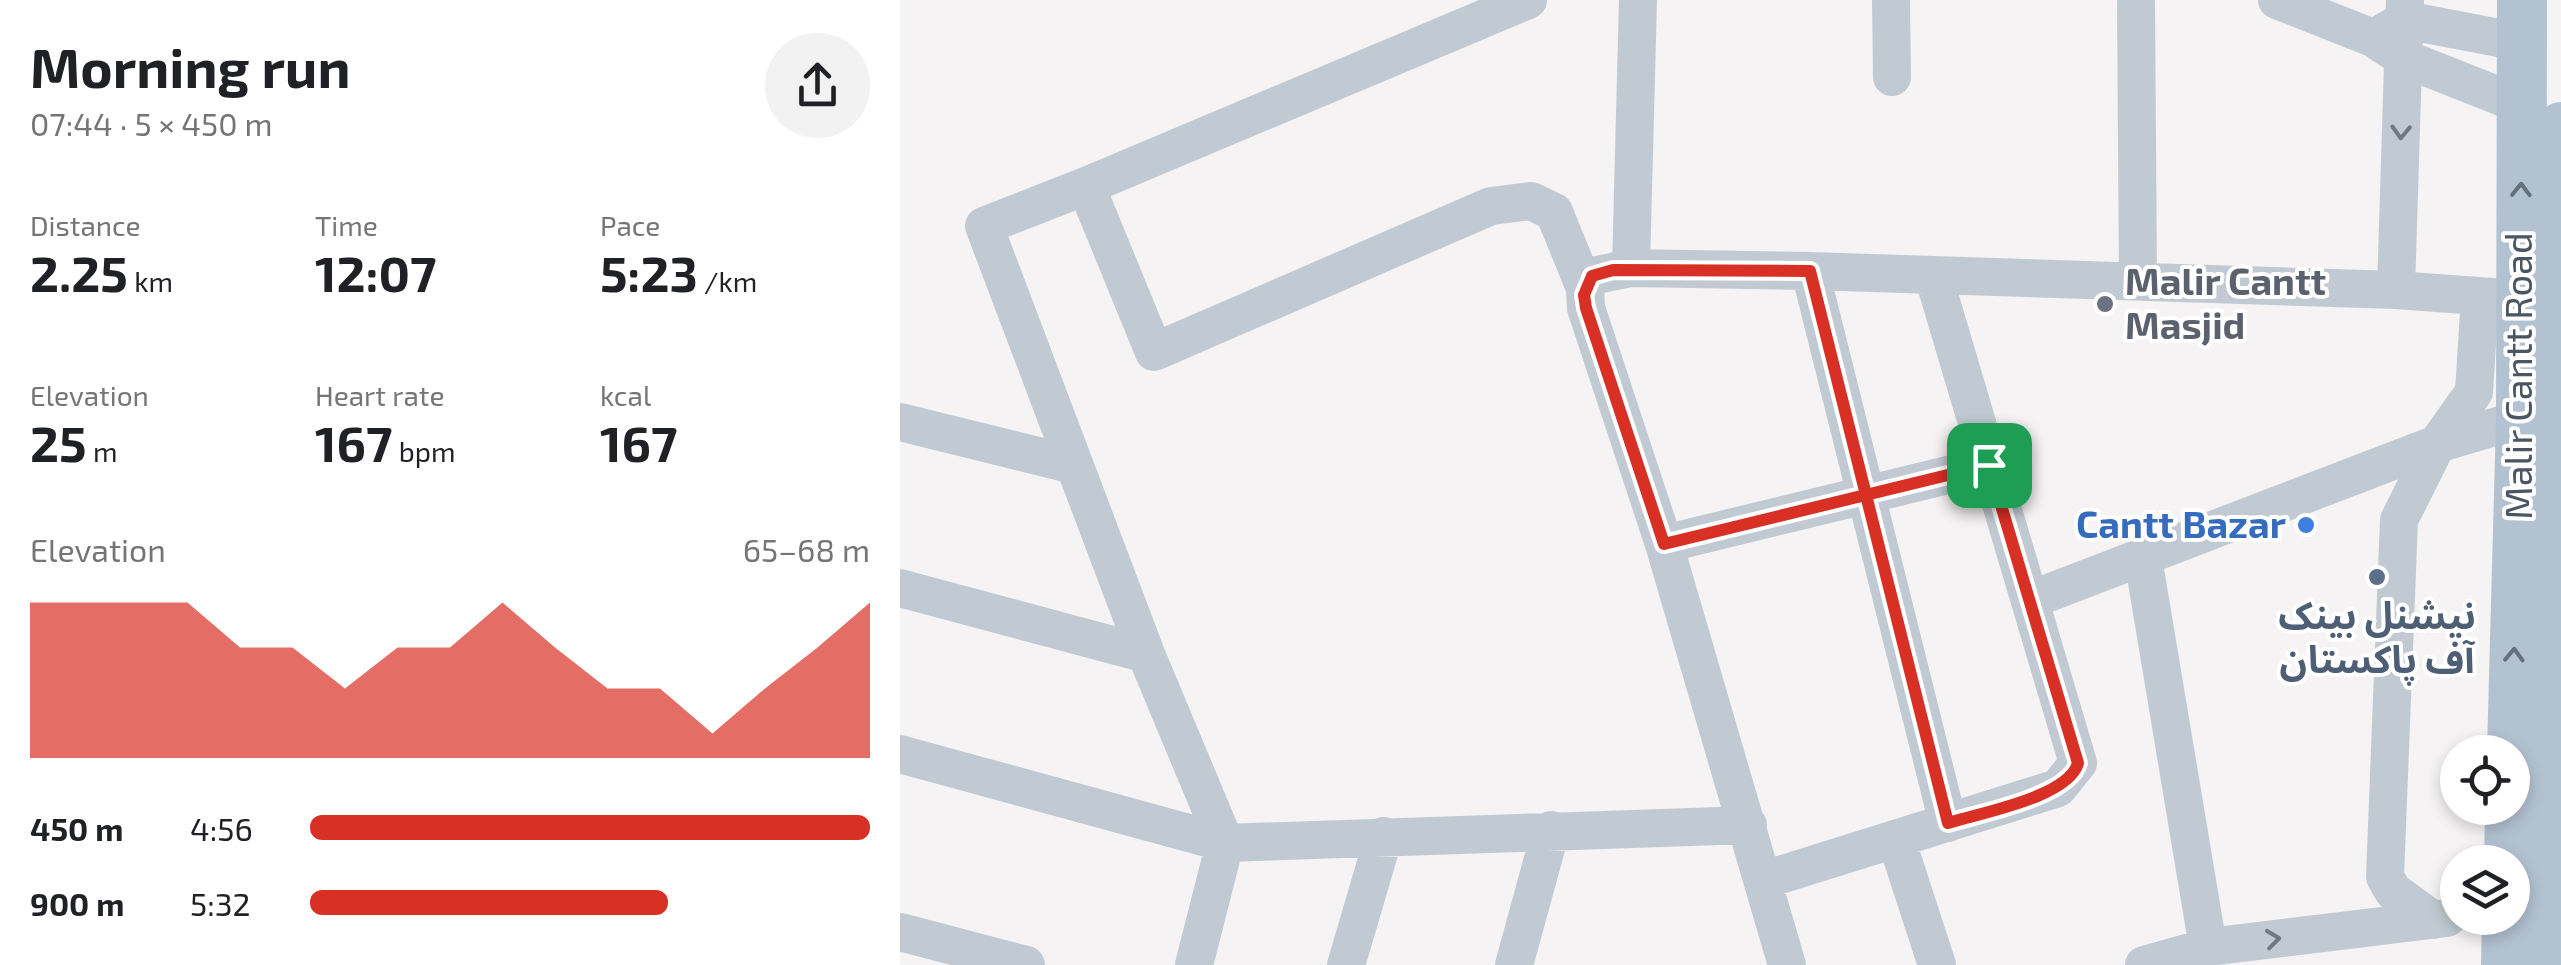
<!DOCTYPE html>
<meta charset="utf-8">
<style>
body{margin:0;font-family:"Exo 2","Noto Sans Arabic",sans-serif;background:#f2f2f2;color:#202124;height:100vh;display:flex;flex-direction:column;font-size:38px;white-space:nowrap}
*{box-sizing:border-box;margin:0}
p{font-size:32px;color:#757577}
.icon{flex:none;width:55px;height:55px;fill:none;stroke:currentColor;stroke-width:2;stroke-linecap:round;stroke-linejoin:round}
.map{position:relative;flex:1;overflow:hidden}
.details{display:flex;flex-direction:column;background:#fff;width:900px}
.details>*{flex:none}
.fabs{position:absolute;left:1540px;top:735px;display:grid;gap:20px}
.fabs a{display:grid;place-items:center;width:90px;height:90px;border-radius:50%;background:#fff;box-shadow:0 5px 15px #0003;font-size:50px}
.pin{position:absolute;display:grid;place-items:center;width:85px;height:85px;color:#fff;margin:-42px;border-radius:20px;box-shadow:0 5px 15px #0006}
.round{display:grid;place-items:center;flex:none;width:105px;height:105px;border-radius:52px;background:#f2f2f2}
.head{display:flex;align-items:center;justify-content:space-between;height:170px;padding:0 30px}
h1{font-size:55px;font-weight:700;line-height:75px}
.stats{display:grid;grid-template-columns:repeat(3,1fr);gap:15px;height:170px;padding:10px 30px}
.stats div{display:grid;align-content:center}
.stats b{font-size:50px;font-weight:700}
.stats small{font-size:28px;font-weight:400}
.stats p{font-size:28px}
.chart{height:280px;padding:20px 30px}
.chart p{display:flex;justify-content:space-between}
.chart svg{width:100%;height:180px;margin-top:10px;fill:#d93025;opacity:.7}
ul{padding:0 30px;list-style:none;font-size:32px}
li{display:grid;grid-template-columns:160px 120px 1fr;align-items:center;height:75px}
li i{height:25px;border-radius:12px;background:#d93025}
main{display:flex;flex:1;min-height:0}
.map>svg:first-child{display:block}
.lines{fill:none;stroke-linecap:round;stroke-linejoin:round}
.minor{stroke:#c1cad2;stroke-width:38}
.major{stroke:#b3c2d1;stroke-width:50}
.oneway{stroke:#6e7983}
.oneway2{stroke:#64717d}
.route-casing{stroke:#fff;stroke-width:20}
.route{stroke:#d93025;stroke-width:12}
.worship-dot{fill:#6b7280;stroke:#fff;stroke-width:4}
.shop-dot{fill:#3f7fe0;stroke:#fff;stroke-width:4}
.service-dot{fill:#5c6f8a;stroke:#fff;stroke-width:4}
.labels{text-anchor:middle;stroke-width:8;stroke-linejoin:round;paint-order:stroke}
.worship-label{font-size:38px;font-weight:bold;fill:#5b616d;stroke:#fff;text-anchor:start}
.street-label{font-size:38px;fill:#4a5661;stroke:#fff}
.shop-label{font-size:38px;font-weight:bold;fill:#366cbe;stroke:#fff;text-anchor:end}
.service-label{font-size:38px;font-weight:bold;fill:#4e5e75;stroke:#fff}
</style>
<main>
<section class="details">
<div class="head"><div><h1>Morning run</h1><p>07:44 · 5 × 450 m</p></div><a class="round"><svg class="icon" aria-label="share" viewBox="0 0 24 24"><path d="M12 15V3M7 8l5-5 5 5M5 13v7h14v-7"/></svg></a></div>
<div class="stats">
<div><p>Distance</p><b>2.25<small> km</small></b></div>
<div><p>Time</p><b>12:07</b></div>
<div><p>Pace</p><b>5:23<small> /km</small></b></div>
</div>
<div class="stats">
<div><p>Elevation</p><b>25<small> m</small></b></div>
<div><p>Heart rate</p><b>167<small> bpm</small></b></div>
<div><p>kcal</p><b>167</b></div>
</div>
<div class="chart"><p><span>Elevation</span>65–68 m</p>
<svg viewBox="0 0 160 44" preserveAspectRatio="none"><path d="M0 44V6L10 6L20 6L30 6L40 17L50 17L60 27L70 17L80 17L90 6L100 17L110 27L120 27L130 38L140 27L150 17L160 6V44z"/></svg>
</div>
<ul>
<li><b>450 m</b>4:56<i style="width:100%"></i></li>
<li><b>900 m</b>5:32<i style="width:64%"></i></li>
</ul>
</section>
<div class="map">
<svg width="1661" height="965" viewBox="0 0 1661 965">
<rect width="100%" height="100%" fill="#f5f3f3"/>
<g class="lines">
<path class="minor" d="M628 0 186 186 254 352 591 206 631 201 654 212 685 288
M991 0 992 77
M1236 0 1238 281
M1377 0 1473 38 1503 58 1622 105
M1484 32 1505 20 1620 42
M186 186 84 226 246 654 325 843 294 965
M731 268 738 0
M910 271 1048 823
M1496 290 1505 0
M0 422 174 465
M764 544 1089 465
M1243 558 1308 947
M0 588 246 654
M1130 600 1537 444 1621 419
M0 754 325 843 848 825
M996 839 1037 965
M864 880 1158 788 1178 763 1034 278
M1533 920 1493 891 1485 877 1499 520 1537 444 1574 392 1580 296
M0 932 126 965
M446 965 484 836
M614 965 651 830
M887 965 764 544 686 308 685 288 692 276 731 268 910 271 1496 290 1619 299
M1244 965 1308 947 1547 918"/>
<path class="major" d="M1612 752 1621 419 1622 0
M1609 862 1610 808
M1606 965 1607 918
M1647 965 1661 127"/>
</g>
<defs><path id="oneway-chevron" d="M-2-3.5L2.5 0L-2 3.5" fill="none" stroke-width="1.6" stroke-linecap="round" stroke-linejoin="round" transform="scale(2.5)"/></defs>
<g class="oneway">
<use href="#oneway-chevron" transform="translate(1501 132) rotate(92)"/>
<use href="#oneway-chevron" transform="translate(1373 939) rotate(-7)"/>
</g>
<g class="oneway2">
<use href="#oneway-chevron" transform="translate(1621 190) rotate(-89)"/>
<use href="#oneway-chevron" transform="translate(1614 655) rotate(-88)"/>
</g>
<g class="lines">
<g class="route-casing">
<path id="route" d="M1089 465 764 544 686 308 684 295 692 276 713 270 910 271C956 455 1002 639 1048 823 1080 813 1169 797 1178 763L1089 465"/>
</g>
<use href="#route" class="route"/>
</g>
<circle class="worship-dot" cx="1205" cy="304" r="10"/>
<circle class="shop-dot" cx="1406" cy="525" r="10"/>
<circle class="service-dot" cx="1477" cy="577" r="10"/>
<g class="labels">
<g class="worship-label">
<text x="1225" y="295">Malir Cantt<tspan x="1225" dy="44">Masjid</tspan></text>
</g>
<g class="street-label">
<text transform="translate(1619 376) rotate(-90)" y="13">Malir Cantt Road</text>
</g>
<g class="shop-label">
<text x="1386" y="538">Cantt Bazar</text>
</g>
<g class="service-label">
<text x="1477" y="629">نیشنل بینک<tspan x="1477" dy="44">آف پاکستان</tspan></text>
</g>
</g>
</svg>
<div class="fabs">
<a><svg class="icon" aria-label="locate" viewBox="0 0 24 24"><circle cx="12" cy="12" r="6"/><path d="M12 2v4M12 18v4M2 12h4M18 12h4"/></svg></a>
<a><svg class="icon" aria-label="layers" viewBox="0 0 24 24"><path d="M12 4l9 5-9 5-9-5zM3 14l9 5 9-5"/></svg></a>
</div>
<div class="pin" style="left:1089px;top:465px;background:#1e9e55"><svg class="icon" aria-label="arrive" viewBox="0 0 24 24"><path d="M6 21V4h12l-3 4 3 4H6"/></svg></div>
</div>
</main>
